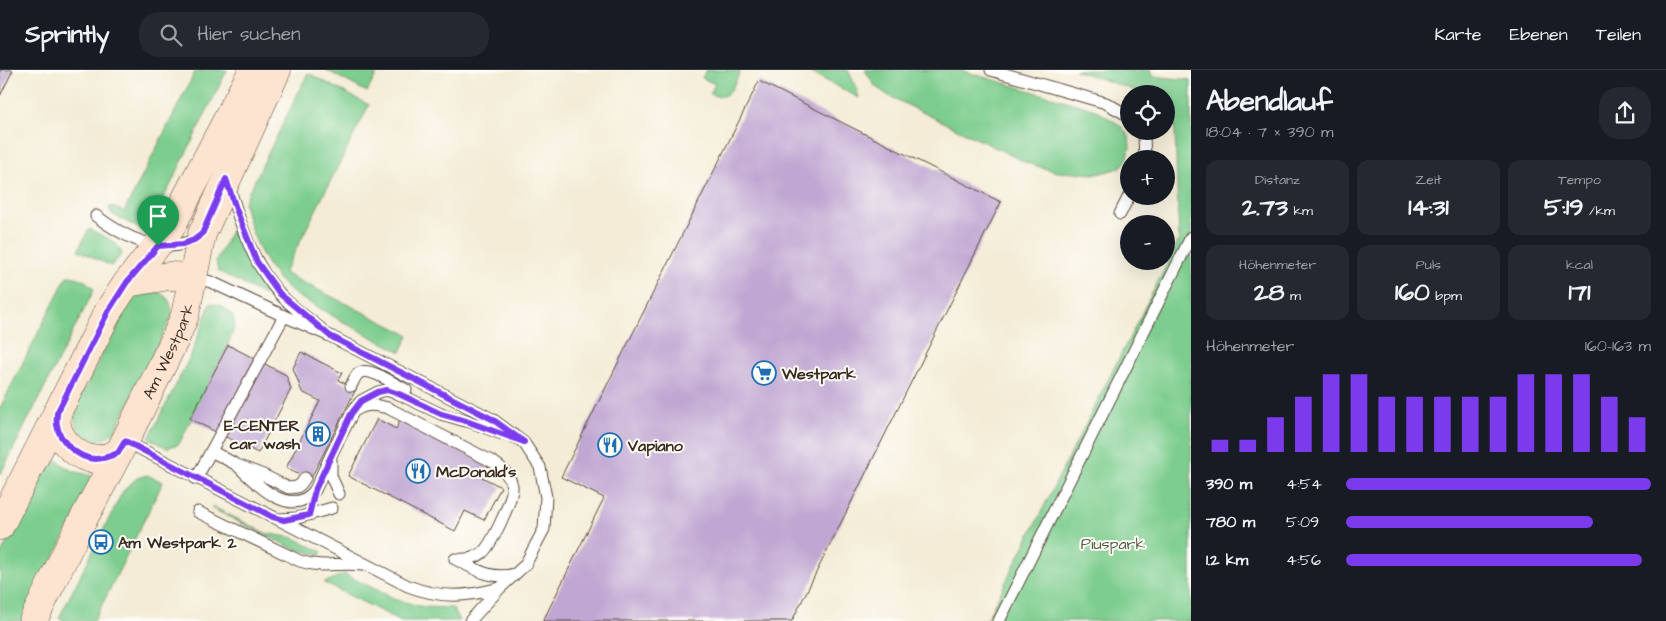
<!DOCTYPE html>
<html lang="de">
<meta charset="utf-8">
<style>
body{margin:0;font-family:"Architects Daughter",sans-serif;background:#242831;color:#f1f3f6;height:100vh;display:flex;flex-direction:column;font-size:19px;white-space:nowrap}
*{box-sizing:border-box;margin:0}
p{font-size:16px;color:#9ea1a6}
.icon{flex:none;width:28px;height:28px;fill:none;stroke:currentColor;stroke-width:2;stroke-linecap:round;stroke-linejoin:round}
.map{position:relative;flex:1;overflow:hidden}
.panel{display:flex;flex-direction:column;background:#171b24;width:475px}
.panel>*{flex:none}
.controls{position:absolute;left:1120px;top:15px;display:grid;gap:10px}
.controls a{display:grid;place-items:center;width:55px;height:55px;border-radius:50%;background:#171b24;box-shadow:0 5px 20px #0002;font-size:25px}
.pin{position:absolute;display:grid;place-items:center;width:42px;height:42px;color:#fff;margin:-51px -21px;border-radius:50% 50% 50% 0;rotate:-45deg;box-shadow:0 0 5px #0007}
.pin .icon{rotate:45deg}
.round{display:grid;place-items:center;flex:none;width:52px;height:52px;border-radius:20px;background:#242831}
.headline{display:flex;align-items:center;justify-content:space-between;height:85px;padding:0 15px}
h1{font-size:28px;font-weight:700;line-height:38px}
.stats{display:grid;grid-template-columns:repeat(3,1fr);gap:8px;height:85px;padding:5px 15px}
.stats div{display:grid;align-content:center;border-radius:12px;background:#242831;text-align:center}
.stats b{font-size:25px;font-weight:700}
.stats small{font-size:14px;font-weight:400}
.stats p{font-size:14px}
.chart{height:140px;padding:10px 15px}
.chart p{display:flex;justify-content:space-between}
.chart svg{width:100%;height:90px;margin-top:5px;stroke:#7c3aed;stroke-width:6}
ul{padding:0 15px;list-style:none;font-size:16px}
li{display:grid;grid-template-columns:80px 60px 1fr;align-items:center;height:38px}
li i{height:12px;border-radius:6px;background:#7c3aed}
header{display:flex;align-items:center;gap:30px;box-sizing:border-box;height:70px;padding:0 25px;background:#171b24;border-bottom:1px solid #363941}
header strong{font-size:24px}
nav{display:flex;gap:28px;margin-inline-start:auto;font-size:18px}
.search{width:350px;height:45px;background:#242831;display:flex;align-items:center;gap:12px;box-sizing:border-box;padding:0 18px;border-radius:20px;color:#9ea1a6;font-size:19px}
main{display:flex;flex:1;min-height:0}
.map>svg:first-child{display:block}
.green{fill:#7dcd8e;stroke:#5c7c56}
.building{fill:#c0a6d2}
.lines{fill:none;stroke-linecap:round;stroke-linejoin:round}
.service-casing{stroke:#57473a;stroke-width:13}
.secondary-casing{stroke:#57473a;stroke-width:29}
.service{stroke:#fff;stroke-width:11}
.secondary{stroke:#fde4d1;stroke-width:28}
.route-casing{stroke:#fff;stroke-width:10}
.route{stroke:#7c3aed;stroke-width:6}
.labels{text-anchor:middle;stroke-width:4;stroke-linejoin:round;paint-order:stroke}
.street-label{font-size:16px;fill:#3b2a1e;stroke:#fdfcf7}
.poi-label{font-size:16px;font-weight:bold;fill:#3b2a1e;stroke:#fdfcf7;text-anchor:start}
.park-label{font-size:16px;fill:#4f5b40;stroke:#fdfcf7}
</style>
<header>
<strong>Sprintly</strong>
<div class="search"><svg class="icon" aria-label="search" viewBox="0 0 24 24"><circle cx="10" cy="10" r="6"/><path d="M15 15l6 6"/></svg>Hier suchen</div>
<nav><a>Karte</a><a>Ebenen</a><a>Teilen</a></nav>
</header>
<main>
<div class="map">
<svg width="1191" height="551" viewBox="0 0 1191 551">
<rect width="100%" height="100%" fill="#fdfcf7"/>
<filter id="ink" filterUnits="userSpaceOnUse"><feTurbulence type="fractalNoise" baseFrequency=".02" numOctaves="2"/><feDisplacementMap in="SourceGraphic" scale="10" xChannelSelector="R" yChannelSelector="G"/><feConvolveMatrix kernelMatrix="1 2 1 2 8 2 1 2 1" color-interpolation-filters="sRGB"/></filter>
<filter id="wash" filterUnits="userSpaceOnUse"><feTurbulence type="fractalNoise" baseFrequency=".0096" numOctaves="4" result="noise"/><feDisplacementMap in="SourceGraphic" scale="20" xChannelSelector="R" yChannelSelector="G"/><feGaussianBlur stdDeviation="1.12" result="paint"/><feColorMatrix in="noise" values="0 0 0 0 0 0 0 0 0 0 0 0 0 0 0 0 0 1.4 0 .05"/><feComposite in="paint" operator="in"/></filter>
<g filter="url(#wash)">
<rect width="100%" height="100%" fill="#f4ecd6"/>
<path class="green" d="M196 0H227L169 118 150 150 142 160 112 144 109 139 111 136 124 142Z
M326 0H387L385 4 378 1 367 22Z
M706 0H741C734 14 730 33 710 24L715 14 702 8Z
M806 0H848L856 17 859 28Z
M865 0H960L1096 40 1120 55 1129 66 1130 78 1127 90 1120 98 1097 104 1057 102 1027 93 889 26 875 16Z
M1075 0H1151V6L1191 10V551H986L1179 170 1174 34 1166 31V24H1145Z
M308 3 369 35 284 203 409 265 401 282C372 267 342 252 314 235 304 230 293 224 285 216 263 194 250 162 244 132Z
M89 159C100 165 118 170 122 184L111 196 78 180Z
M232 159 254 201 269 222V225H264L218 201 216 191Z
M67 206C77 206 89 211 94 220L0 405V338Z
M147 220C164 223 172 227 172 246L115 361C91 382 74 369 74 340L131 227Z
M210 234C217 234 220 235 226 239 240 249 233 261 228 275L179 374 167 378 149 368 191 285Z
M53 386C59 392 66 398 74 401 81 404 89 403 94 408L22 551H0V486L50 388Z
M147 405 163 412 94 551H65L59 548 123 421 137 408Z
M213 437 265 463 294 468 322 482 320 485 292 478 211 438Z
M344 504 400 531 424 537 453 538 459 551H401L324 513Z"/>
<g id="blocks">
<path class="building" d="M0 0H13L0 26Z
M759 11 1001 132 792 551H543L604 428 561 407Z
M228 275 286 305 291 319 258 383 190 349Z
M301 282 342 303 338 310 356 319 310 410 286 398 320 331 302 322 293 298Z
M377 349 396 359 400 350 488 395 482 407 501 417 484 450 465 441 455 461 348 406Z"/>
</g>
</g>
<g filter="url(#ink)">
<use href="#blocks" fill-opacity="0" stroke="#57473a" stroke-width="1"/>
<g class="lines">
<g class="service-casing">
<path id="service" d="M991 0 1106 33 1129 46
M1141 61 1144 66 1145 89
M229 116C240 153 253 195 280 224 291 237 308 248 321 259
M1120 144 1129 126
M96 146C124 167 165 190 199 166
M193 207 211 212 284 246 330 266 492 349 524 373 540 397 546 427 544 459 525 495 500 518 470 551
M351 316C353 312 355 306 359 303 369 296 396 315 406 320
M356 340C367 333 376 335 388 338L493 392C501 397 510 405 512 416 514 428 491 476 482 483 474 489 464 490 455 489
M460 348 510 367
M125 371 408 516C442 529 466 527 500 518
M211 381 237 395 263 405 289 418 297 417 301 414 305 408
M331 390V406L339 424
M237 395C255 413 291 451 315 420L332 383 355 338 361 331 378 322 387 320 399 324 441 344 466 351
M196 409 284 246
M198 442 300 491C322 499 340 492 362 495
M279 449 297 448 332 438
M457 490C477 500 491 510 515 504
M999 551 1191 167"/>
</g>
<g class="secondary-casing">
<g id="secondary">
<path d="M127 213 169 206 193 207"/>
<path d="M57 343C57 347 56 351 57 355 59 371 79 389 95 389 103 389 111 386 118 383"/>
<path d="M0 456 109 240 127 213 170 159 253 0"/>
<path id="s1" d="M33 551 76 463 125 371 176 267 185 245 202 164 277 0"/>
</g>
</g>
<use href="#service" class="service"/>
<use href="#secondary" class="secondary"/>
</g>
</g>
<g class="lines" filter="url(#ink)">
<g class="route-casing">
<path id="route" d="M226 109 236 139 257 192 280 224 330 266 492 349 524 372 466 351 441 344 399 324 387 320 378 322 361 331 351 344 315 420 309 445 284 450 273 447 125 371 118 383C111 386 103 389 95 389 79 389 59 371 57 355 56 351 57 347 57 343L109 240 127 212 158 176 183 174 194 170 202 164Z"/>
</g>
<use href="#route" class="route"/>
</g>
<defs>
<g id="supermarket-ring" transform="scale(1.25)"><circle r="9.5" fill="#fdfcf7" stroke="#1f6fb2" stroke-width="1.5"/><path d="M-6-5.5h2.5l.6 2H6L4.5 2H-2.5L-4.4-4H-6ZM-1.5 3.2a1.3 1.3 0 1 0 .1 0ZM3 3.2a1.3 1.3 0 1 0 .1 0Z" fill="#1f6fb2"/></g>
<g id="building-ring" transform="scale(1.25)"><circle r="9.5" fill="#fdfcf7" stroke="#1f6fb2" stroke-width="1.5"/><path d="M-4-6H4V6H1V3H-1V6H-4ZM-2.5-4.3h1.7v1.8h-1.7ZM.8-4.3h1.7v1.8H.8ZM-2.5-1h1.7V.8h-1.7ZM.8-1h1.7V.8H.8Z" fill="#1f6fb2"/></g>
<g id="restaurant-ring" transform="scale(1.25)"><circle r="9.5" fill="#fdfcf7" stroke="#1f6fb2" stroke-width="1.5"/><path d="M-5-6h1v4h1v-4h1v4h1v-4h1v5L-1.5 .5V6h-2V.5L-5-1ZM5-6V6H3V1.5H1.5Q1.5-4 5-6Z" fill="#1f6fb2"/></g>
<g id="bus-ring" transform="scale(1.25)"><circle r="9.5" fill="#fdfcf7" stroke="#1f6fb2" stroke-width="1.5"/><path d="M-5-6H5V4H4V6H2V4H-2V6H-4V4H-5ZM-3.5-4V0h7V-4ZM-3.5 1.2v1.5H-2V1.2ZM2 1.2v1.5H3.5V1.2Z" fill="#1f6fb2"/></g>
</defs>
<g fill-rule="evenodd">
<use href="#supermarket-ring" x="764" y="303"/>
<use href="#building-ring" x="318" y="364"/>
<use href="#restaurant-ring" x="610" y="375"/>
<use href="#restaurant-ring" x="418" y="401"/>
<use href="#bus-ring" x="101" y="472"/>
</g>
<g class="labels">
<g class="street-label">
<text dy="6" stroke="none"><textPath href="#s1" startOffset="302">Am Westpark</textPath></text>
</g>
<g class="poi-label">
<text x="782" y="309">Westpark</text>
<text x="300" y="361" text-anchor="end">E-CENTER<tspan x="300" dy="18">car wash</tspan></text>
<text x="628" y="381">Vapiano</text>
<text x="436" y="407">McDonald's</text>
<text x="118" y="478">Am Westpark 2</text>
</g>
<g class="park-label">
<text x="1113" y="479">Piuspark</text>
</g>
</g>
</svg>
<div class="controls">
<a><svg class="icon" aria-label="locate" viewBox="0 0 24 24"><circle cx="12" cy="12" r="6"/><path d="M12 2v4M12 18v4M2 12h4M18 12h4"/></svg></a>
<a>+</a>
<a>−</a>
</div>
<div class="pin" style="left:158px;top:176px;background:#1e9e55"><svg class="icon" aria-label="arrive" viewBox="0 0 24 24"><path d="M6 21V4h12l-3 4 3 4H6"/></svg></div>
</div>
<section class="panel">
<div class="headline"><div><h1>Abendlauf</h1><p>18:04 · 7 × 390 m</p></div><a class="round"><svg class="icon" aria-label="share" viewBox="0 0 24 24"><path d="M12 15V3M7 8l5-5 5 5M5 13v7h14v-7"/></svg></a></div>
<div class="stats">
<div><p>Distanz</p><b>2.73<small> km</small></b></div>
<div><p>Zeit</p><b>14:31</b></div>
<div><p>Tempo</p><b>5:19<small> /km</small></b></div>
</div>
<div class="stats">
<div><p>Höhenmeter</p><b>28<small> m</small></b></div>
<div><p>Puls</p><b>160<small> bpm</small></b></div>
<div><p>kcal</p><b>171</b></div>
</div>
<div class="chart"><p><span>Höhenmeter</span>160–163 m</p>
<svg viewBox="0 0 160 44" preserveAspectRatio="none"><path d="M5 44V38M15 44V38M25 44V27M35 44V17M45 44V6M55 44V6M65 44V17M75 44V17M85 44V17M95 44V17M105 44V17M115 44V6M125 44V6M135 44V6M145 44V17M155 44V27"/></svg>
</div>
<ul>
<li><b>390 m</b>4:54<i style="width:100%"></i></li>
<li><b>780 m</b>5:09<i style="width:81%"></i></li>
<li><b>1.2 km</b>4:56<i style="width:97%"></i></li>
</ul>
</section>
</main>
